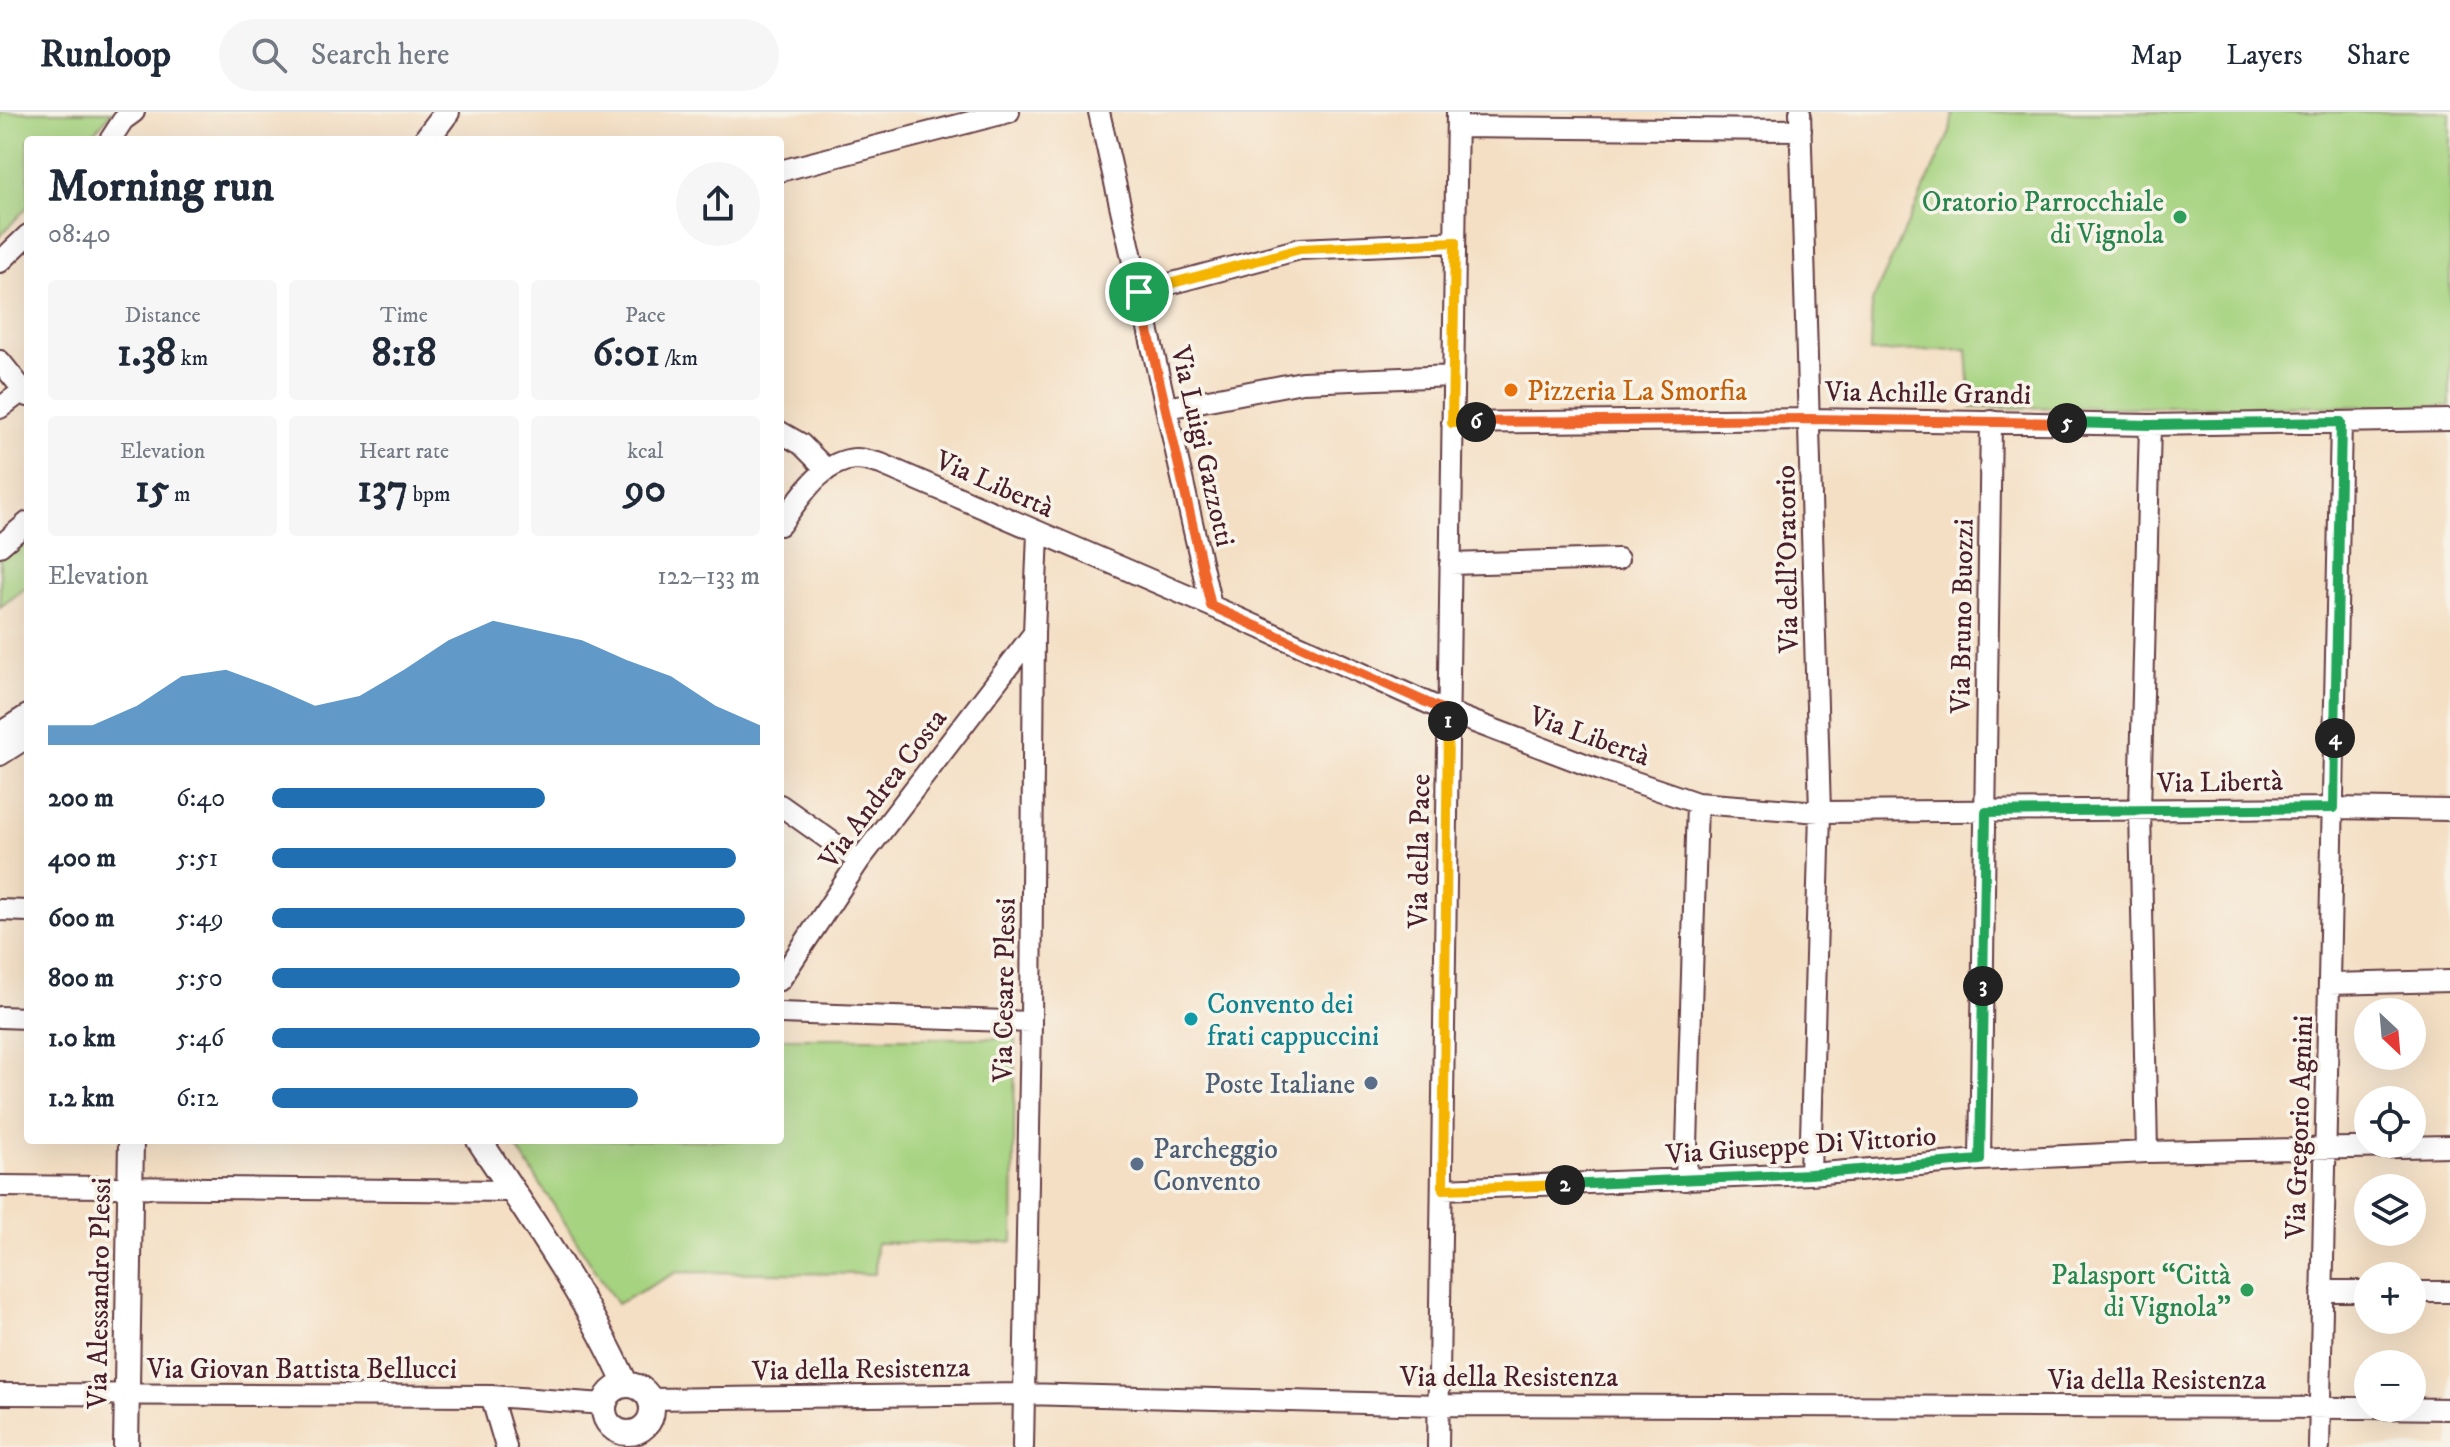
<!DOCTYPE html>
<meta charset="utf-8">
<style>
body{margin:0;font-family:"IM FELL DW Pica",serif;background:#f6f6f7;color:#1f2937;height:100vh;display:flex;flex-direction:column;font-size:30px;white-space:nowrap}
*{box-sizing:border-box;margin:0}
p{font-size:26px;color:#747a83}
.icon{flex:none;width:44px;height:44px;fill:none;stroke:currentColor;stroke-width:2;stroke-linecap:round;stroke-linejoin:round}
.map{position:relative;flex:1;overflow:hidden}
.side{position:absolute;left:24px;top:24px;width:760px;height:1008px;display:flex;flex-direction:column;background:#fff;border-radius:8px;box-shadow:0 8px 32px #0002}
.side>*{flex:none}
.needle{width:52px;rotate:154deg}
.fabs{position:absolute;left:2354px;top:886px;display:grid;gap:16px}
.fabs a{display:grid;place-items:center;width:72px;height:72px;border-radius:50%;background:#fff;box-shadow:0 8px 32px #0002;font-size:40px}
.pin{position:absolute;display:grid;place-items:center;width:68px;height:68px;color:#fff;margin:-34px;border:4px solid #fff;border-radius:50%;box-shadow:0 2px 8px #0007}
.km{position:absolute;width:40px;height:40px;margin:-20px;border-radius:50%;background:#222;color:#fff;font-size:22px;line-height:40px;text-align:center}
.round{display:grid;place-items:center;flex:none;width:84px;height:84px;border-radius:42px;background:#f6f6f7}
.head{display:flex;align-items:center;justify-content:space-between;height:136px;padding:0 24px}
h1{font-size:44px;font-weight:800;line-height:60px}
.figures{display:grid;grid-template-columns:repeat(3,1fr);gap:12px;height:136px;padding:8px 24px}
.figures div{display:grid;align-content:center;border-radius:8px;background:#f6f6f7;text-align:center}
.figures b{font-size:40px;font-weight:800}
.figures small{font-size:22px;font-weight:400}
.figures p{font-size:22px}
.chart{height:224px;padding:16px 24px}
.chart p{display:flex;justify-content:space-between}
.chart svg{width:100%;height:144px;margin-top:8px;fill:#1f6fb2;opacity:.7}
ul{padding:0 24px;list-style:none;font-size:26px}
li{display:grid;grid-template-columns:128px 96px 1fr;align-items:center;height:60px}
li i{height:20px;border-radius:10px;background:#1f6fb2}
header{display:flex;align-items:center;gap:48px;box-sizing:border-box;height:112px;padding:0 40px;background:#fff;border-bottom:2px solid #e0e1e3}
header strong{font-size:38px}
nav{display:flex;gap:44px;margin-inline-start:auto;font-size:28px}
.search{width:560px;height:72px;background:#f6f6f7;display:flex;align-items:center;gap:20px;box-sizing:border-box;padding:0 28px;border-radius:44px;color:#747a83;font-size:30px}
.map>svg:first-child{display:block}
.green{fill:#a6d380;stroke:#787956;stroke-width:2}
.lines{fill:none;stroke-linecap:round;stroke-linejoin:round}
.minor-casing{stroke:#643c42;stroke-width:24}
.major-casing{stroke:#643c42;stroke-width:28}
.minor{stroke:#fff;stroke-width:20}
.major{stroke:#fff;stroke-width:24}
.split-1-casing{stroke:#fff;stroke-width:16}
.split-2-casing{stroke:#fff;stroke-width:16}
.split-3-casing{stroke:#fff;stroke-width:16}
.split-4-casing{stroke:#fff;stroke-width:16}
.split-5-casing{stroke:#fff;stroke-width:16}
.split-6-casing{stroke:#fff;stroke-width:16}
.split-7-casing{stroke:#fff;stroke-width:16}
.split-1{stroke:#f0652b;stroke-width:10}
.split-2{stroke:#f5b400;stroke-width:10}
.split-3{stroke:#22a559;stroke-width:10}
.split-4{stroke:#22a559;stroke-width:10}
.split-5{stroke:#22a559;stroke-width:10}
.split-6{stroke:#f0652b;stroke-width:10}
.split-7{stroke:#f5b400;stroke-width:10}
.leisure-dot{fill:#2e9e5b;stroke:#f7f3e8;stroke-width:3}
.food-dot{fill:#e8710a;stroke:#f7f3e8;stroke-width:3}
.culture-dot{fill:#0f9aa8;stroke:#f7f3e8;stroke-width:3}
.service-dot{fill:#5c6f8a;stroke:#f7f3e8;stroke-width:3}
.labels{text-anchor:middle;stroke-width:7;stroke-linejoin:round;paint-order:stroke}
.leisure-label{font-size:28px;fill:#27864d;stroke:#f7f3e8;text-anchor:end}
.food-label{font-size:28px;fill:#c56008;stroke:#f7f3e8;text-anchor:start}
.street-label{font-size:28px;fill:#4a1f2b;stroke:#f7f3e8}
.culture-label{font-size:28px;fill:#0d838f;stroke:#f7f3e8;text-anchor:start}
.service-label{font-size:28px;fill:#4e5e75;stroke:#f7f3e8;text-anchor:end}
</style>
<header>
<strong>Runloop</strong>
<div class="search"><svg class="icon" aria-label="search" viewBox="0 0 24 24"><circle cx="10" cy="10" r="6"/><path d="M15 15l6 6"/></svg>Search here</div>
<nav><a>Map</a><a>Layers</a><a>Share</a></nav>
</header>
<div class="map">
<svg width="2450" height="1335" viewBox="0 0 2450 1335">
<rect width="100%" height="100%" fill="#f7f3e8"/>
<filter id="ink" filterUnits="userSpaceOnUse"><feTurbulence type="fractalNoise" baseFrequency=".0125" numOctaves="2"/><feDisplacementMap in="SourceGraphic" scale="16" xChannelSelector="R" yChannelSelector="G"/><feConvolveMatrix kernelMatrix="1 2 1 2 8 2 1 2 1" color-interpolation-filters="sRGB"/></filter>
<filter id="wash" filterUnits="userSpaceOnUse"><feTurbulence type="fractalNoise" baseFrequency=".006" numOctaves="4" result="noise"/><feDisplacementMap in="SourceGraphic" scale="32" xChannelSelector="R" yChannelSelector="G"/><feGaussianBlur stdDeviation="1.8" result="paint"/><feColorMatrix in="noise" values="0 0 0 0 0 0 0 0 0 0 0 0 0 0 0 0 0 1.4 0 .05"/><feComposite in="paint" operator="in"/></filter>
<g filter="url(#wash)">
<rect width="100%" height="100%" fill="#f4dfc4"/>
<path class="green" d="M0 0H112L87 28H28V94L0 124Z
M1953 0H2450V294L1971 296 1967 237 1870 240 1872 190 1950 20Z
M28 419V474L0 495V441Z
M780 926H1015L1013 1130 876 1131 875 1162 677 1160 617 1192 512 1028H780Z"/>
</g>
<g filter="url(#ink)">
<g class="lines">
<g class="minor-casing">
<path id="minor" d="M1099 0 1211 494
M1800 0 1820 700 1810 1062
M1457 15 1801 18
M110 28 123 8 134 0
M780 59 1009 0
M0 150 28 123
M1139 180 1300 137 1455 130
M0 249 28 284
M0 296 24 278
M1167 296 1302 270 1453 264
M1452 311 1810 307 2150 313 2450 308
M780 320 801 332 827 358
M780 413C798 389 821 348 856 347 864 347 873 350 881 352L1225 500 1448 600 1603 659 1697 691 1820 700 2334 696 2450 698
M0 434 28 410
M1450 452 1618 447
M0 643 28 625
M780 693 859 749
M0 798 28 799
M780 868 859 749 1034 521
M2330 872 2450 869
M780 901 1031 910
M0 905 28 906
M2147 1040 2140 698 2150 313
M1980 1048 1991 309
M1686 1068 1697 691
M0 1074 512 1079
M1443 1077 1810 1062 1980 1048 2147 1040 2450 1034
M2322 1179H2368
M2412 1180H2450
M0 1282 491 1284 604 1292
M491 1284 506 1335
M650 1287 1024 1282 1439 1293 2368 1296
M2368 1296 2450 1297
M1023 1335 1031 910 1034 521 1038 421
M1438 1335 1457 0
M2319 1335 2341 310"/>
</g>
<g class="major-casing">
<path id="major" d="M426 28 447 0
M0 623 28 605
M479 1028C531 1107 587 1186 626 1273
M604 1297a24 24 0 1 1 48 0a24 24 0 1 1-48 0Z
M126 1335 131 1028"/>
</g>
<use href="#minor" class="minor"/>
<use href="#major" class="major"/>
</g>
</g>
<g class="lines" filter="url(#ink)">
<g class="split-1-casing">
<path id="split-1" d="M1139 180 1211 494 1448 600V609"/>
</g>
<g class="split-2-casing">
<path id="split-2" d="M1448 609 1443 1077 1565 1073"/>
</g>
<g class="split-3-casing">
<path id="split-3" d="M1565 1073 1810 1062 1980 1048 1983 874"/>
</g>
<g class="split-4-casing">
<path id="split-4" d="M1983 874 1986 700 2334 696 2335 626"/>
</g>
<g class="split-5-casing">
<path id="split-5" d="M2067 311 2150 313 2341 310 2335 626"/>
</g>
<g class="split-6-casing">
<path id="split-6" d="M1476 310 1810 307 2067 311"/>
</g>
<g class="split-7-casing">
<path id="split-7" d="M1139 180 1300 137 1455 130 1452 311 1476 310"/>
</g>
<use href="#split-1" class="split-1"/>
<use href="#split-2" class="split-2"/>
<use href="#split-3" class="split-3"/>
<use href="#split-4" class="split-4"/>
<use href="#split-5" class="split-5"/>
<use href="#split-6" class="split-6"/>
<use href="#split-7" class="split-7"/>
</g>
<g class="leisure-dot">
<circle cx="2180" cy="105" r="8"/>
<circle cx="2247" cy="1178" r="8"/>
</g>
<circle class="food-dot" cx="1511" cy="278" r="8"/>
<circle class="culture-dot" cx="1191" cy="907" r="8"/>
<g class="service-dot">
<circle cx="1371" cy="971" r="8"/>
<circle cx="1137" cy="1052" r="8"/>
</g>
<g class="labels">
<g class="leisure-label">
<text x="2164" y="99">Oratorio Parrocchiale<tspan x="2164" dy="32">di Vignola</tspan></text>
<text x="2231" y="1172">Palasport “Città<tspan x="2231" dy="32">di Vignola”</tspan></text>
</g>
<g class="food-label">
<text x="1527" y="288">Pizzeria La Smorfia</text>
</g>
<g class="street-label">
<text transform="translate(1928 280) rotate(1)" y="10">Via Achille Grandi</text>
<text transform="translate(1204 334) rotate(77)" y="10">Via Luigi Gazzotti</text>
<text transform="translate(995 371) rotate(24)" y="10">Via Libertà</text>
<text transform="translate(1786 447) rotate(-91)" y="10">Via dell'Oratorio</text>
<text transform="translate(1961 504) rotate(-89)" y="10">Via Bruno Buozzi</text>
<text transform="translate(1590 623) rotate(20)" y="10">Via Libertà</text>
<text transform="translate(2220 669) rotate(-1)" y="10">Via Libertà</text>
<text transform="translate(882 676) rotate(-53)" y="10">Via Andrea Costa</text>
<text transform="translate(1418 739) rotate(-89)" y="10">Via della Pace</text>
<text transform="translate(1003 878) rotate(-89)" y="10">Via Cesare Plessi</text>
<text transform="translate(2298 1015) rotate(-88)" y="10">Via Gregorio Agnini</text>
<text transform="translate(1801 1032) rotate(-4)" y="10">Via Giuseppe Di Vittorio</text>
<text transform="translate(98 1181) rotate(-89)" y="10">Via Alessandro Plessi</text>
<text x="302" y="1266">Via Giovan Battista Bellucci</text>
<text transform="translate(861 1256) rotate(-1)" y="10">Via della Resistenza</text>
<text x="1509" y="1274">Via della Resistenza</text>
<text x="2157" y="1277">Via della Resistenza</text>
</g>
<g class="culture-label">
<text x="1207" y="901">Convento dei<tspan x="1207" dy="32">frati cappuccini</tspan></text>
</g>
<g class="service-label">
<text x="1355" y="981">Poste Italiane</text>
<text x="1153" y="1046" text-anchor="start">Parcheggio<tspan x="1153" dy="32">Convento</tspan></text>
</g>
</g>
</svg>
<div class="fabs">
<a><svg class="needle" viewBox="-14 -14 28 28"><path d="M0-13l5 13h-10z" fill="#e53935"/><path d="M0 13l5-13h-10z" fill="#747a83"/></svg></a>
<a><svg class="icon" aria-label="locate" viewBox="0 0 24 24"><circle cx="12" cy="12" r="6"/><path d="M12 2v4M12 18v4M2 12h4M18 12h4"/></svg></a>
<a><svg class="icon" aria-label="layers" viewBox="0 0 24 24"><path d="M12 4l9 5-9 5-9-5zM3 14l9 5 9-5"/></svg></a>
<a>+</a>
<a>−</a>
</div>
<div class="pin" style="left:1139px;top:180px;background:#1e9e55"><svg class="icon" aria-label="arrive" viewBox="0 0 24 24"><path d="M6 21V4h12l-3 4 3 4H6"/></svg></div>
<b class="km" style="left:1448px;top:609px">1</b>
<b class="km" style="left:1565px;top:1073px">2</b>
<b class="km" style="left:1983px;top:874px">3</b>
<b class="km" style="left:2335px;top:626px">4</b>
<b class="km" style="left:2067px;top:311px">5</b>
<b class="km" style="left:1476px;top:310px">6</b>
<section class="side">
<div class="head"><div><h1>Morning run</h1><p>08:40</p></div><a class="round"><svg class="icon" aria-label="share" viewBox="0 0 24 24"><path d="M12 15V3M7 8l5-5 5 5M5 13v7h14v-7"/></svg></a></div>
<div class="figures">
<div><p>Distance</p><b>1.38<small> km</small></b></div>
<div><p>Time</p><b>8:18</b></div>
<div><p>Pace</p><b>6:01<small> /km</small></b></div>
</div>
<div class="figures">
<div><p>Elevation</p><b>15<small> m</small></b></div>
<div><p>Heart rate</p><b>137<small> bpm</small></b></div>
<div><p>kcal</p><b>90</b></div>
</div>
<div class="chart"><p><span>Elevation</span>122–133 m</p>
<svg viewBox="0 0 160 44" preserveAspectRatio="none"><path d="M0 44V38L10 38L20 32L30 23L40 21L50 26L60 32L70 29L80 21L90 12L100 6L110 9L120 12L130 18L140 23L150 32L160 38V44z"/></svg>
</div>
<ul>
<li><b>200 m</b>6:40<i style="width:56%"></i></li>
<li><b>400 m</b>5:51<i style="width:95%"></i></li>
<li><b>600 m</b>5:49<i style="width:97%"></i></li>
<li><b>800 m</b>5:50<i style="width:96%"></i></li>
<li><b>1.0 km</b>5:46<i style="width:100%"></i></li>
<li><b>1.2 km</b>6:12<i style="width:75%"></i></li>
</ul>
</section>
</div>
